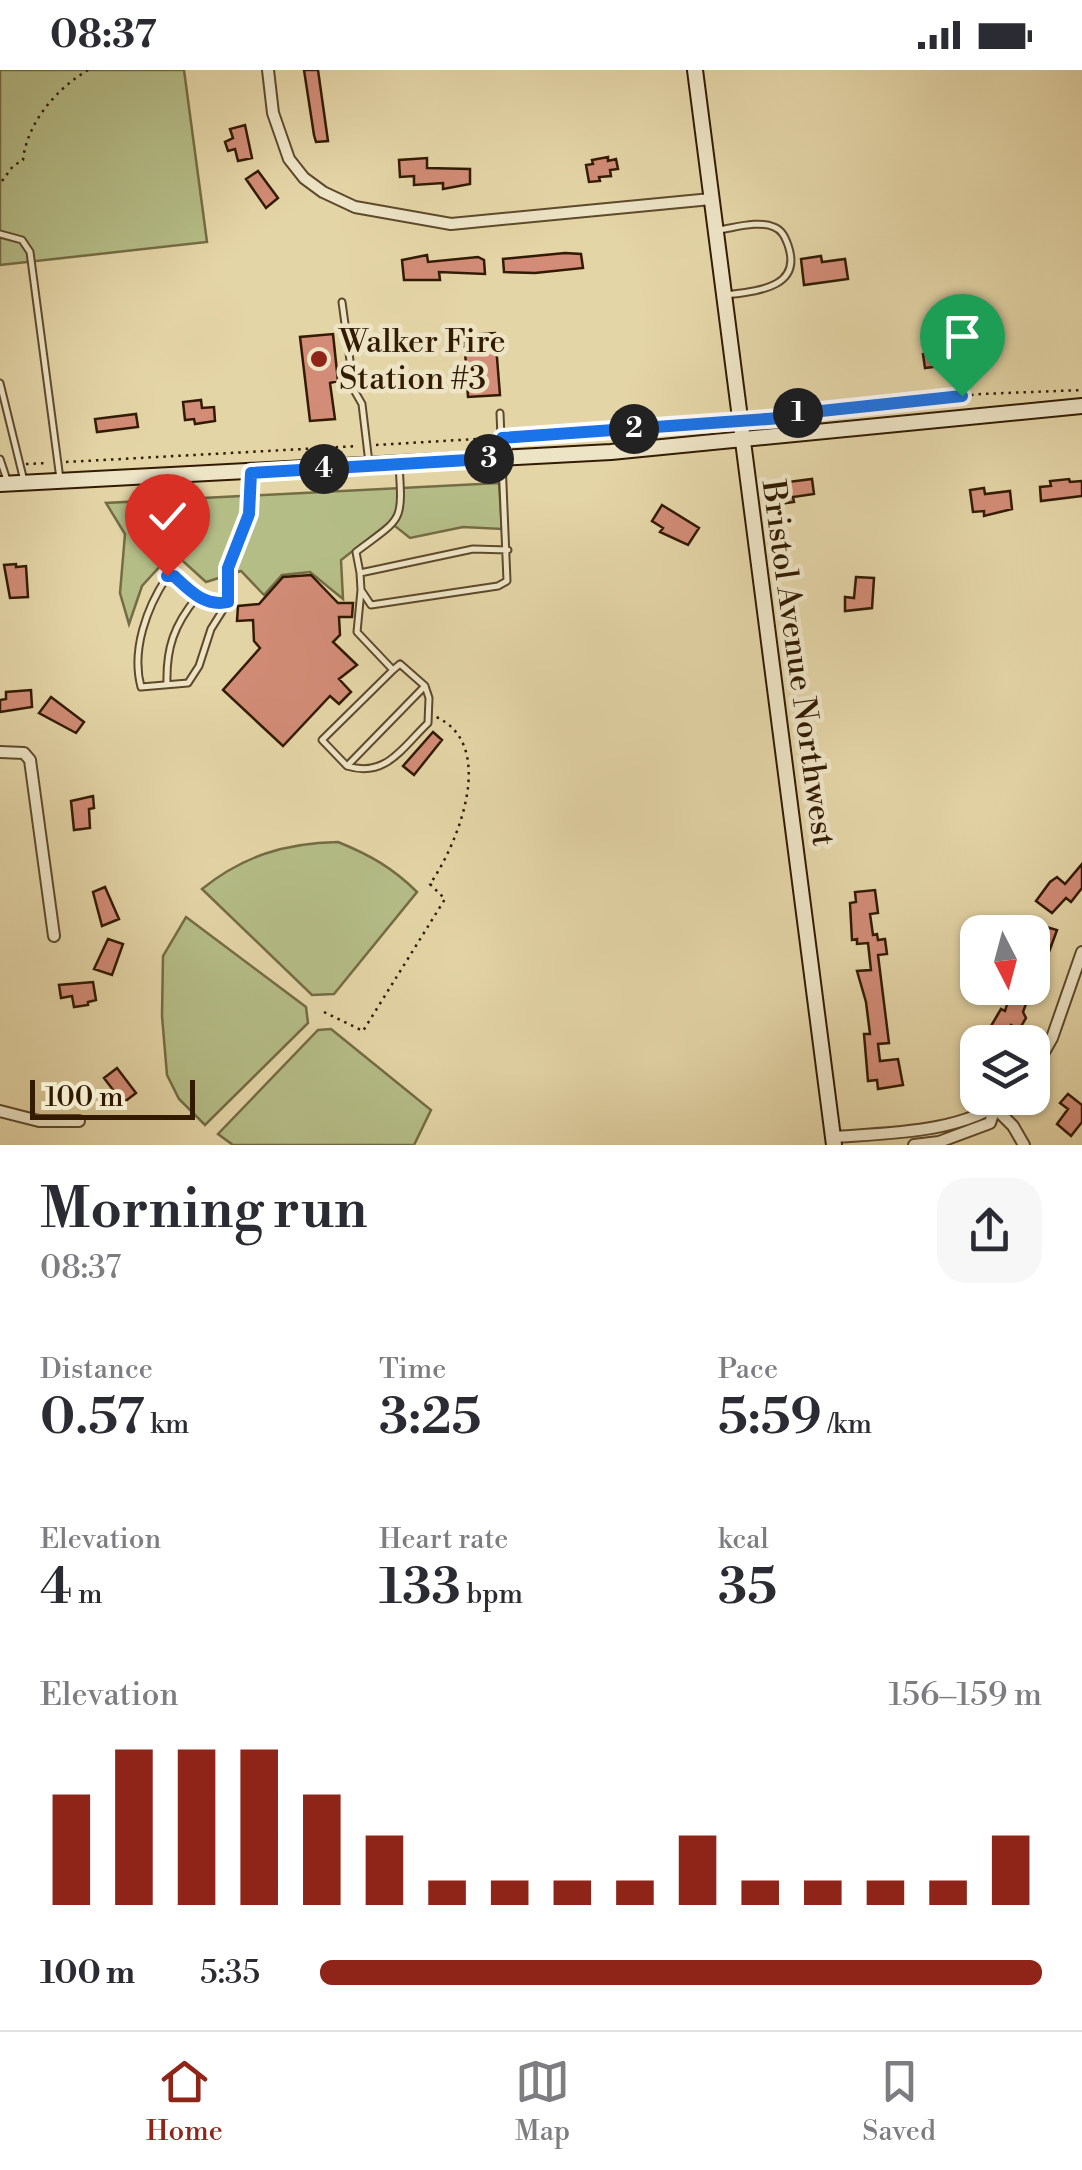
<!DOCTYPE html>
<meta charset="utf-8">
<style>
body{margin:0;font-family:"Libre Bodoni",serif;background:#f7f7f7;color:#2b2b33;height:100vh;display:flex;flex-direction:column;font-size:38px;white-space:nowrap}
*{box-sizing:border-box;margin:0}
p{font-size:32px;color:#7c7c81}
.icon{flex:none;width:55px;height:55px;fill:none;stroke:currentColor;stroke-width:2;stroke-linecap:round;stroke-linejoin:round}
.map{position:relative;height:1075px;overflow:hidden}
.sheet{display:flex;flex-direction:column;background:#fff;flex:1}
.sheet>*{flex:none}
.needle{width:65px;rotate:174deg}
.fabs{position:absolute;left:960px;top:845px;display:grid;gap:20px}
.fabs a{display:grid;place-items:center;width:90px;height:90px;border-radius:20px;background:#fff;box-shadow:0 2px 8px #0004;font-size:50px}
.scale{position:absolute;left:30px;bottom:25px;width:165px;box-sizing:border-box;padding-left:10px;border:5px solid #321b01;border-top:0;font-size:28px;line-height:35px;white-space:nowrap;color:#321b01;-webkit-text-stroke:8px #ede4c6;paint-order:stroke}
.pin{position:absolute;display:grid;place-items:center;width:85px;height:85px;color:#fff;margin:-102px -42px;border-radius:50% 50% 50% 0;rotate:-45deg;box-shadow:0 0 10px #0007}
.pin .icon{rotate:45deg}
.km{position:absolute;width:50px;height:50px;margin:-25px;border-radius:50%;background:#222;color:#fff;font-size:28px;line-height:50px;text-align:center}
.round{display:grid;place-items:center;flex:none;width:105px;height:105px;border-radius:30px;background:#f7f7f7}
.overview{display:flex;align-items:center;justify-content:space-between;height:170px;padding:0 40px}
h1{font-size:55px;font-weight:600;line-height:75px}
.stats{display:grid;grid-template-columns:repeat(3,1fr);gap:15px;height:170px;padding:10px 40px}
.stats div{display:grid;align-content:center}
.stats b{font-size:50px;font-weight:600}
.stats small{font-size:28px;font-weight:400}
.stats p{font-size:28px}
.chart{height:280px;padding:20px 40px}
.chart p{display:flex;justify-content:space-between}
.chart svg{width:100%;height:180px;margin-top:10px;stroke:#8f2418;stroke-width:6}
ul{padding:0 40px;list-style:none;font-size:32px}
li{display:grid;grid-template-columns:160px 120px 1fr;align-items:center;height:75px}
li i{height:25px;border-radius:12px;background:#8f2418}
.status{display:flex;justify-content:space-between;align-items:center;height:70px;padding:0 50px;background:#fff;direction:ltr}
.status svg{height:28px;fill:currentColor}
.dock{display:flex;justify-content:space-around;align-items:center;height:140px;border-top:2px solid #e1e1e2;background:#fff;font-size:28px;color:#7c7c81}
.dock a{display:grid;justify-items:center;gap:5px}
.dock .on{color:#8f2418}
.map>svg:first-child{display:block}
.green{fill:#b5bd87;stroke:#746c44;stroke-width:2.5}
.building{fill:#d28c77;stroke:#321b01;stroke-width:2.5}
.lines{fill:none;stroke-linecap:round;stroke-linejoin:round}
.lane-casing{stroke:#5e4a2a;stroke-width:9}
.street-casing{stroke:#5e4a2a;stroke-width:14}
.secondary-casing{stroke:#321b01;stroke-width:18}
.path{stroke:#321b01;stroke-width:2.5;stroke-dasharray:2.5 5;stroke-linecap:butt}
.lane{stroke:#ede4c6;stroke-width:5}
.street{stroke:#ede4c6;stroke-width:10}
.secondary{stroke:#ede4c6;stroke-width:14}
.route-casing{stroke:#fff;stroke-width:20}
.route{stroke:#1a73e8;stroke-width:12}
.poi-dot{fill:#8f2418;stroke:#ede4c6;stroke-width:4}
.labels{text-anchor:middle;stroke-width:9;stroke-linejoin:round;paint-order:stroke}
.poi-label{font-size:32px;fill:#321b01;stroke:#ede4c6;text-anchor:start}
.street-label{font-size:32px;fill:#321b01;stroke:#ede4c6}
</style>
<div class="status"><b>08:37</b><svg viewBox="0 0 49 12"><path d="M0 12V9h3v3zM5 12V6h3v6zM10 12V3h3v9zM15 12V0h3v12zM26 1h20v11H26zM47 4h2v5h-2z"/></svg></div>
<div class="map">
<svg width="1082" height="1075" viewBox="0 0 1082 1075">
<rect width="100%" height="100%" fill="#e4d5a7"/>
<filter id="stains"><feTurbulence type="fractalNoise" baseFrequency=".002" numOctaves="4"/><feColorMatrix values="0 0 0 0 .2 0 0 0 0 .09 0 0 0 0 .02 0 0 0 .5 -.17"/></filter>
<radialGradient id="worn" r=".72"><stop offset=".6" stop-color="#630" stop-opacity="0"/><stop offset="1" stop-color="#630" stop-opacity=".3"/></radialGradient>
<path class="green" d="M0 0H184L207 172 0 195Z
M499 413 502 459 463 457 410 468 390 452 341 490 343 529 310 502 282 505 264 525 241 501 206 512 173 482 142 516 129 554 120 523 125 464 106 433Z
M338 772C370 785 393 798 417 822L334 924 312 925 202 819C243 786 285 773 338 772Z
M186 847 306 937 308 953 205 1055 179 1029 167 1005 162 946 163 886Z
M331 959 431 1040 414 1075H233L218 1064 318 960Z"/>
<path class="building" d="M304 0H318L328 71 316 72 314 65Z
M245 55 252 88 238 91 235 79 228 81 225 72 233 68 230 59Z
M608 87V91L616 89 618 99 610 100 611 106 599 107 600 111 589 112 586 95 593 94 592 90Z
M427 88V98L470 99V114L443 119V113L414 115V106L400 107 399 90Z
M258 101 278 128 266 138 246 109Z
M565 183 581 184 583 198 535 203 504 202 503 189Z
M427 185 428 192 478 187 484 190 485 204 439 202 440 210H404L402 190Z
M821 186 822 192 845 189 848 209 804 215 801 189Z
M495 263 500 325 468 327 464 265Z
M333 264 338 311 330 313 335 349 310 351 300 267Z
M960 279 962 293 925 298 923 284Z
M201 330 202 338 214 337 215 351 195 354 194 349 185 350 183 332Z
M136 344 138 357 97 362 95 349Z
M812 409 814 424 793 427 794 432 779 434 777 421 789 419 788 412Z
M1069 409 1070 412 1082 411V426L1041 431 1040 417 1051 416 1050 411Z
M984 418 985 424 1010 421 1012 439 984 446V441L973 442 970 420Z
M662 435 699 458 688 475 660 462 663 458 652 451Z
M16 494V497L26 496 28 527 10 528 4 495Z
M311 505 338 533H353L352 547H339L340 565 333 572 357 595 339 609 351 622 339 634 330 626 283 676 223 620 260 578 254 571 253 550 237 551 238 536 259 534 283 507Z
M856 507 874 508 872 538 845 541V527L854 528Z
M31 620 32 637 0 642V630L6 629V622Z
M51 627 84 652 76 663 39 643Z
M433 662 442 670 414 705 403 696Z
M93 726 94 738 89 739 90 758 74 760 71 731Z
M1082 794V818L1071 832 1066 828 1052 843 1036 831 1050 812 1057 807 1065 814Z
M105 817 119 849 102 856 93 822Z
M875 820 878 843 870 844 873 865 877 864 878 870 885 869 887 884 878 885 889 973 878 974 880 991 898 989 903 1015 878 1019 877 1010 868 1011 864 964H870L866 932 857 901 871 900 868 873 857 874V869L852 870 850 833 856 832 855 822Z
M1036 854 1057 860 1034 923 1032 864Z
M108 869 123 874 112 905 94 899Z
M93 912 96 930 88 932V935L74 937 72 926 61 928 59 915Z
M1012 918H1032L1023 942 1026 948 1019 960 1011 955 1003 969 988 961 1001 939 1005 941Z
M117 998 136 1023 123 1033 104 1008Z
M1068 1024 1082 1035V1052L1071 1066 1057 1054 1068 1039 1060 1033Z"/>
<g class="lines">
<g class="lane-casing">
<path id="lane" d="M718 160C734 158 759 150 774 157 782 160 785 167 788 175 803 218 757 221 726 225
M0 164 22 170 30 182 60 409
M342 232 354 320 362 334 369 393
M0 313 24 411
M0 389 7 410
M399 395C403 454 402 447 356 482L360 503 473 479 508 480
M360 503 361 520 371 535 498 516 507 511 500 343
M361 520 357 562 393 600 400 594 425 616 347 696 322 670 393 600
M228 532C204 537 190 521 174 506L167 507C147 537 131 580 141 617L188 613 199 596 211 559 228 532V498L249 444 251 403
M167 614C166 578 174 555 197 527
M347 696C386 708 402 678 428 653L429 628 425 616"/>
</g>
<g class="street-casing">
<path id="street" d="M268 0 273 43 289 89 304 108 323 122 355 137 451 154 711 129
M0 682 24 683 30 690 54 866
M1032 1003 1052 968 1082 882
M995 1038 1013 1056 1024 1075
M0 1041 39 1051H79
M833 1067C890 1063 962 1063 1008 1028
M914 1075 939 1072 990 1053 995 1038"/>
</g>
<g class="secondary-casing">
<path id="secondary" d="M695 0 834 1075
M0 414 611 382 1082 336"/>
</g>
<path class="path" d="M2 111 13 96 23 90C27 53 56 19 88 0
M755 350 981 324 1082 320
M511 367 727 352
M376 375 493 368
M66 392 358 376
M26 394 48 393
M324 942 363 961 445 829 430 814C458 774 499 673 434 646"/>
<use href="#lane" class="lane"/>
<use href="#street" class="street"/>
<use href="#secondary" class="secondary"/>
</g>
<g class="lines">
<g class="route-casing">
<path id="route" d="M167 506H174C190 521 205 537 228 532V498L249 444 251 403 502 388V368L781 348 793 344 962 326"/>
</g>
<use href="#route" class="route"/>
</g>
<circle class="poi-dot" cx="319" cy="289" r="10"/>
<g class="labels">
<g class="poi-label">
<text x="339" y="282">Walker Fire<tspan x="339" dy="37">Station #3</tspan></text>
</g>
<g class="street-label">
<text transform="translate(799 593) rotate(82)" y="11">Bristol Avenue Northwest</text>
</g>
</g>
<rect width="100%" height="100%" filter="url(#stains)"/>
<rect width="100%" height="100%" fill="url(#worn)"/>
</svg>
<div class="fabs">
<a><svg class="needle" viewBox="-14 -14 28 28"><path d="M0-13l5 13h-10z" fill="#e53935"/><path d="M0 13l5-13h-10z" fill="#7c7c81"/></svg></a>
<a><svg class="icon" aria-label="layers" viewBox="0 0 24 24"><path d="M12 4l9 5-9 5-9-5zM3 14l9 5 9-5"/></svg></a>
</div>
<div class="scale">100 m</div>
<div class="pin" style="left:962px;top:326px;background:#1e9e55"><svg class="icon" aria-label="arrive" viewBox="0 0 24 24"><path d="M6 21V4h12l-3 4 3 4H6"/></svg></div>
<div class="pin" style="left:167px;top:506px;background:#d93025"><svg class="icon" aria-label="check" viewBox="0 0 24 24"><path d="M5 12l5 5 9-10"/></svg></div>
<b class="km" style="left:798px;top:343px">1</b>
<b class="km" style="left:634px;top:359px">2</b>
<b class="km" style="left:489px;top:389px">3</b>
<b class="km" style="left:324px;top:399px">4</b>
</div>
<section class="sheet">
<div class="overview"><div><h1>Morning run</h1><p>08:37</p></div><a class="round"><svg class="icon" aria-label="share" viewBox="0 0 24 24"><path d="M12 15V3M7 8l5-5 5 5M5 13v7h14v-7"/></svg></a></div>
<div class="stats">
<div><p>Distance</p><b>0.57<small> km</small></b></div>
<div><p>Time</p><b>3:25</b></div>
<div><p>Pace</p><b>5:59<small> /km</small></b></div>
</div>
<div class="stats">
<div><p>Elevation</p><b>4<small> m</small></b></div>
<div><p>Heart rate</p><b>133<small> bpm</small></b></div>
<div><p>kcal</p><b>35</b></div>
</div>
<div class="chart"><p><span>Elevation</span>156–159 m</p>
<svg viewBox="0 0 160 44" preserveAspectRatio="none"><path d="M5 44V17M15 44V6M25 44V6M35 44V6M45 44V17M55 44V27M65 44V38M75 44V38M85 44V38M95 44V38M105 44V27M115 44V38M125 44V38M135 44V38M145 44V38M155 44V27"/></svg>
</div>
<ul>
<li><b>100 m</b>5:35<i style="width:100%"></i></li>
</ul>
</section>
<nav class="dock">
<a class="on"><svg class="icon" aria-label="home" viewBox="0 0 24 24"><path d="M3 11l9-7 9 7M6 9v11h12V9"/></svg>Home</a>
<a><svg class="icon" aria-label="map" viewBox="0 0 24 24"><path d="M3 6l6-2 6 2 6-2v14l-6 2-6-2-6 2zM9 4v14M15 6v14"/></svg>Map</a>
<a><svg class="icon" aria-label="saved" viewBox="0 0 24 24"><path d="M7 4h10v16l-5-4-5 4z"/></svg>Saved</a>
</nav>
